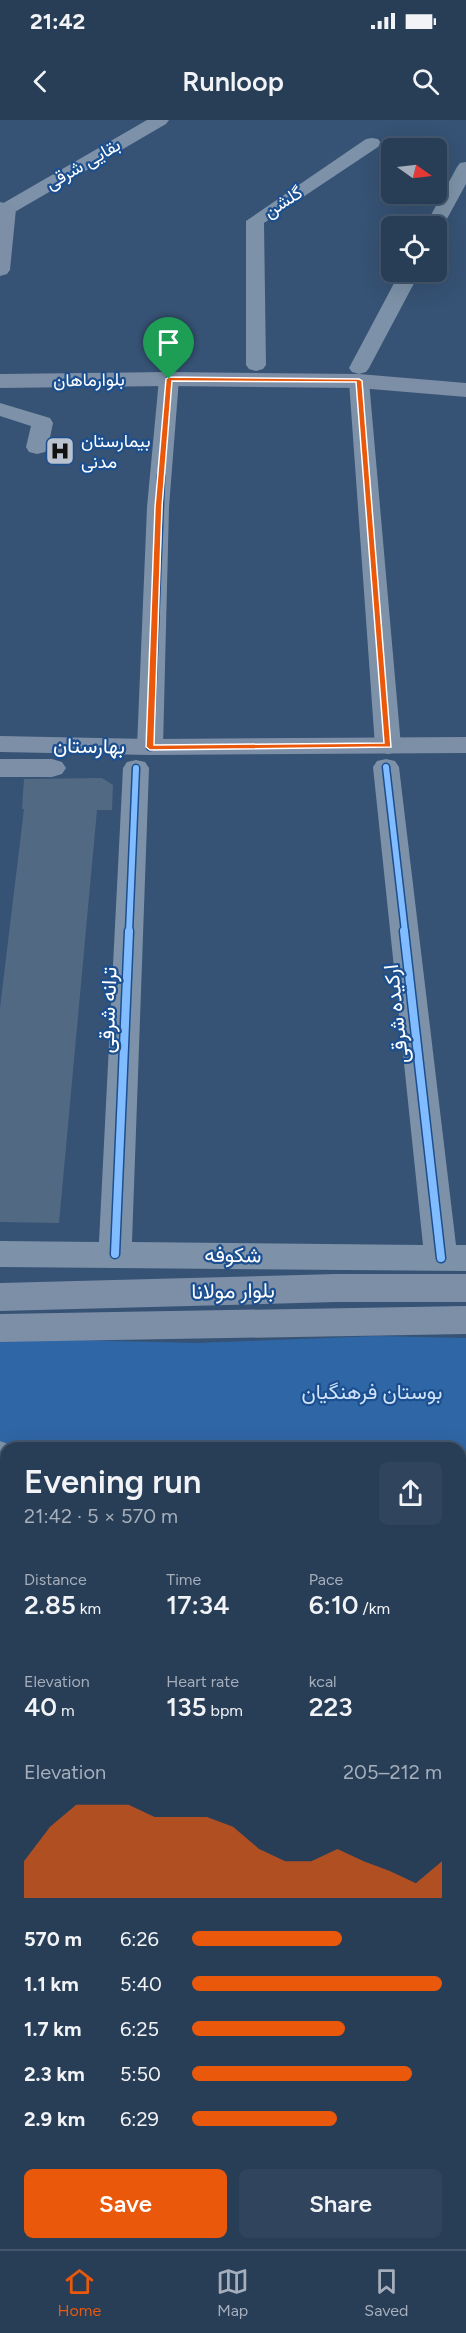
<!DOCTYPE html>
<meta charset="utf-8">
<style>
body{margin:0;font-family:Figtree,Vazirmatn,sans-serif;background:#30455d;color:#f1f3f6;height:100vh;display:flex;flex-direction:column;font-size:22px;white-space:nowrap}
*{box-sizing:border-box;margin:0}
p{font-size:20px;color:#a5aeba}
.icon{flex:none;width:33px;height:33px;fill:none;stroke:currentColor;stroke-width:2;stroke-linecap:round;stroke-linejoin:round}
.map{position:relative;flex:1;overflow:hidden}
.drawer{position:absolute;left:0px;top:1322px;width:466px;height:808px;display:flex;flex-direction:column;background:#283e57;border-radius:18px 18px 0 0;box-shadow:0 6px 24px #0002,0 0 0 2px #44576d}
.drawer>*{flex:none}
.needle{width:39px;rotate:104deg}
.tools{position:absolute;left:381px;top:18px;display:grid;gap:12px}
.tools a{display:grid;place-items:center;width:66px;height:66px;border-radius:9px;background:#283e57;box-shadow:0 6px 24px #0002,0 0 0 2px #44576d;font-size:30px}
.pin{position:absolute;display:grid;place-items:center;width:51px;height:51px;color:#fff;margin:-62px -26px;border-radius:50% 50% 50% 0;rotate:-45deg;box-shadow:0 0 6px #0007}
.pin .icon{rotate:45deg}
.round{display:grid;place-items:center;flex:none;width:63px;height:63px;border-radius:9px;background:#30455d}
.head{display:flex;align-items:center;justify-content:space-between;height:102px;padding:0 24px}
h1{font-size:33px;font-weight:600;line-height:45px}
.metrics{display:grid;grid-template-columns:repeat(3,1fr);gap:9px;height:102px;padding:6px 24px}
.metrics div{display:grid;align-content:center}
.metrics b{font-size:26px;font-weight:600}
.metrics small{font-size:16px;font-weight:400}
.metrics p{font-size:16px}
.chart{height:168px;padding:12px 24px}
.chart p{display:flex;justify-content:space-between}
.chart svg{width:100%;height:108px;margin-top:6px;fill:#ea580c;opacity:.7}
.primary-button{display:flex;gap:12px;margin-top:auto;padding:12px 24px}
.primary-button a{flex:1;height:69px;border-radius:9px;background:#ea580c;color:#fff;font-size:24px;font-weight:600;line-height:69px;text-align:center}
.primary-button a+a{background:#30455d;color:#f1f3f6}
ul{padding:0 24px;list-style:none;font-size:20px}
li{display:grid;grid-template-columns:96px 72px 1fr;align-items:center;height:45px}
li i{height:15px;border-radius:8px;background:#ea580c}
.status{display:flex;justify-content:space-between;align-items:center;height:42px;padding:0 30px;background:#283e57;direction:ltr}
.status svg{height:16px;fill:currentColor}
header{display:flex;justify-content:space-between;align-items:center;height:78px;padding:0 24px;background:#283e57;font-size:27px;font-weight:600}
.dock{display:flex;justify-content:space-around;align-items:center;height:84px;border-top:2px solid #44576d;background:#283e57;font-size:16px;color:#a5aeba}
.dock a{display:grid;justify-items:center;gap:3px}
.dock .current{color:#ea580c}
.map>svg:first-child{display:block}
.green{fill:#2f66a5}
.building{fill:#526984}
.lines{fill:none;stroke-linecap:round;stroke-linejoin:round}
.minor{fill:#7d92a8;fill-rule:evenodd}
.major{fill:#7d8ea7;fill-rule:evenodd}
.cycleway-far2-casing{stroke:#1b4f8f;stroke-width:7}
.cycleway-far1-casing{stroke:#1b4f8f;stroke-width:9}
.cycleway-casing{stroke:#1b4f8f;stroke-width:11}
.cycleway-far2{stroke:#80bcff;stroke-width:4.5}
.cycleway-far1{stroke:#80bcff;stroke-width:6}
.cycleway{stroke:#80bcff;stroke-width:8}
.route{fill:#ea580c;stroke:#fff;stroke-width:1.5;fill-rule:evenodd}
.labels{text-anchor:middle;stroke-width:4.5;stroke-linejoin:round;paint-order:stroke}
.far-street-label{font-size:18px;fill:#fff;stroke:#1b4f8f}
.far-poi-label{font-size:18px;fill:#fff;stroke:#1b4f8f;text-anchor:start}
.street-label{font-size:21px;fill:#fff;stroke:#1b4f8f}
.park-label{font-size:21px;fill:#cfe3fa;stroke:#1b4f8f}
</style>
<div class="status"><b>21:42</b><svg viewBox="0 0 49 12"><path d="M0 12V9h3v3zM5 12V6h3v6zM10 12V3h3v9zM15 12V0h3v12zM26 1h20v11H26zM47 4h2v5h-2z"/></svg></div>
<header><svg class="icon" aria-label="back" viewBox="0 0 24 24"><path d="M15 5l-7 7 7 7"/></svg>Runloop<svg class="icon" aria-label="search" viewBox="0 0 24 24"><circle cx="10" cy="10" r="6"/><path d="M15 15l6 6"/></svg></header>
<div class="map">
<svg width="466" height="2129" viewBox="0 0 466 2129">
<rect width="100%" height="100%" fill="#365274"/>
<path class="green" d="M376 1216 466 1218V1362H461L460 1328 0 1326V1221L73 1220 195 1223Z"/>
<path class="building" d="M102 658 113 665 112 690H97L59 1103 0 1102V888L24 689H22L24 659Z"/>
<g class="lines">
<path class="minor" d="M147 0H169L166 4 13 93H0V85Z
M372 18 378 19 381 23 378 27 264 103 266 245 263 249 256 251 249 249 246 245V101L366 19Z
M466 42V64L443 106 436 111V106H425L457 47 460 43Z
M400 152H420L369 248 366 252 359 254 352 252 349 248Z
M169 253 176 255 179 259 169 387 163 627 159 633 150 635 141 633 137 627 147 387 159 259 162 255Z
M359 255 366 257 369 261 401 626 397 632 388 634 379 632 375 626 349 261 352 257Z
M0 283 50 298 53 303 48 327 45 332 37 334 29 332 26 327 31 306 0 296Z
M386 639 395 641 399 647 456 1125H466V1151L0 1147V1121L99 1122 123 648 127 642 136 640 145 642 149 648 132 1122 423 1125 373 647 377 641Z
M0 1321 19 1328H6V1352L0 1351Z
M460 1365H466V1395H460Z
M6 1578V1614L0 1615V1579Z
M466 1737V1777L460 1779V1739Z
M460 1919 466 1921V1975L460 1972Z
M128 2124H174V2129H128Z
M379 2124H425L426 2129H380Z"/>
<path class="major" d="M0 82 13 85 16 89 10 150 7 154 0 156Z
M169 252 359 254 466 263V277L359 268 169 266 0 268V254Z
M0 616 150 619 466 617V633L150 635 0 632Z
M0 639H52L62 642 66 648 62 654 52 657H0Z
M336 1154H466V1182H336L0 1191V1163Z
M466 1186V1214L0 1222V1194Z"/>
<g class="cycleway-far2-casing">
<path id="cycleway-far2" d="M161 358 169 259"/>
</g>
<g class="cycleway-far1-casing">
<path id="cycleway-far1" d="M150 627 161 356
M386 647 405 812
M129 812 136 648"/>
</g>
<g class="cycleway-casing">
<path id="cycleway" d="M404 811 441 1138
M115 1134 129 811"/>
</g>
<use href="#cycleway-far2" class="cycleway-far2"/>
<use href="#cycleway-far1" class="cycleway-far1"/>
<use href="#cycleway" class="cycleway"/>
</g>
<path class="route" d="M169 257 359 259 362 261 391 627 150 630 146 627 155 387 166 259ZM172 261 356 262 384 623 154 625 162 387Z"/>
<defs>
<g id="hospital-square" transform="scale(1.5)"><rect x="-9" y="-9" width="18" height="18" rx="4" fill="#b9c2ce" stroke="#1b4f8f"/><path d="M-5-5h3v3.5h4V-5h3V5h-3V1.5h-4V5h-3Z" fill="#111"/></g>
</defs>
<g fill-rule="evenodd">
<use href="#hospital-square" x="60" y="331"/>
</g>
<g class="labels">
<g class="far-street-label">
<text transform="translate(83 44) rotate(-30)" y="6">بقایى شرقی</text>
<text transform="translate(283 82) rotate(-33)" y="6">گلشن</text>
<text transform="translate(89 260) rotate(-1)" y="6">بلوارماهان</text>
</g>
<g class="far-poi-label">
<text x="81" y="327">بیمارستان<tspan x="81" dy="21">مدنی</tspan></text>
</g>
<g class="street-label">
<text transform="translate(89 626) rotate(1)" y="7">بهارستان</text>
<text transform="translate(108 890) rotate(-88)" y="7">ترانه شرقی</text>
<text transform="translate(396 894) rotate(-96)" y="7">ارکیده شرقی</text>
<text transform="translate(233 1135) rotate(1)" y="7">شکوفه</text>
<text transform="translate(233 1171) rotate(-1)" y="7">بلوار مولانا</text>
</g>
<g class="park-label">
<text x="372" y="1279">بوستان فرهنگیان</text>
</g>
</g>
</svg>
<div class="tools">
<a><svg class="needle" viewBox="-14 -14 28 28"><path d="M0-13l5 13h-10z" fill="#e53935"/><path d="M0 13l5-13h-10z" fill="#a5aeba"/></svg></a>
<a><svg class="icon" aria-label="locate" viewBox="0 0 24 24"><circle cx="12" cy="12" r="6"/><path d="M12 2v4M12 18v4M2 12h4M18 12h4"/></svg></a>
</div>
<div class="pin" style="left:169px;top:259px;background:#1e9e55"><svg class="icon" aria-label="arrive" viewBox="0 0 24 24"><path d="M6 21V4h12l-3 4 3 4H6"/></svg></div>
<section class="drawer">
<div class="head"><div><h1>Evening run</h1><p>21:42 · 5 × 570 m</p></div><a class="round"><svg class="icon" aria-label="share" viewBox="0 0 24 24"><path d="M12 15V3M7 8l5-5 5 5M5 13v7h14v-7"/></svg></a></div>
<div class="metrics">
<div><p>Distance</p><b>2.85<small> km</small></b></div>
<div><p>Time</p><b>17:34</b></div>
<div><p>Pace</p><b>6:10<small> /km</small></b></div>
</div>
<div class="metrics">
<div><p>Elevation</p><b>40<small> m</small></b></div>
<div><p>Heart rate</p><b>135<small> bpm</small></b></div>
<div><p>kcal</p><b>223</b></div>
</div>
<div class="chart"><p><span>Elevation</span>205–212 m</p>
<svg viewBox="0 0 160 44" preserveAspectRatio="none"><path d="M0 44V29L10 15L20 6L30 6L40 6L50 11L60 11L70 11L80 15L90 24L100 29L110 29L120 24L130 29L140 33L150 38L160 29V44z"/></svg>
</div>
<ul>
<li><b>570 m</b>6:26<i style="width:60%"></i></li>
<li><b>1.1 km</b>5:40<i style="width:100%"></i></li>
<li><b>1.7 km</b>6:25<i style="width:61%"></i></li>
<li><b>2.3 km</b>5:50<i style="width:88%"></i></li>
<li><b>2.9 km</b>6:29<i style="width:58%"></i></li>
</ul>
<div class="primary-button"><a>Save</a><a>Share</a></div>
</section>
</div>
<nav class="dock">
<a class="current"><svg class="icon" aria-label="home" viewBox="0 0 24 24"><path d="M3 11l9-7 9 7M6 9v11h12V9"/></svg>Home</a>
<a><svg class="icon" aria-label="map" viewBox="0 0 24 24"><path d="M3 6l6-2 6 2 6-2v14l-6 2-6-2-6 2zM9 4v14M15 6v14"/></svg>Map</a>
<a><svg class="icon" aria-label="saved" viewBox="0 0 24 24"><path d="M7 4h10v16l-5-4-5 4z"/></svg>Saved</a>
</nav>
